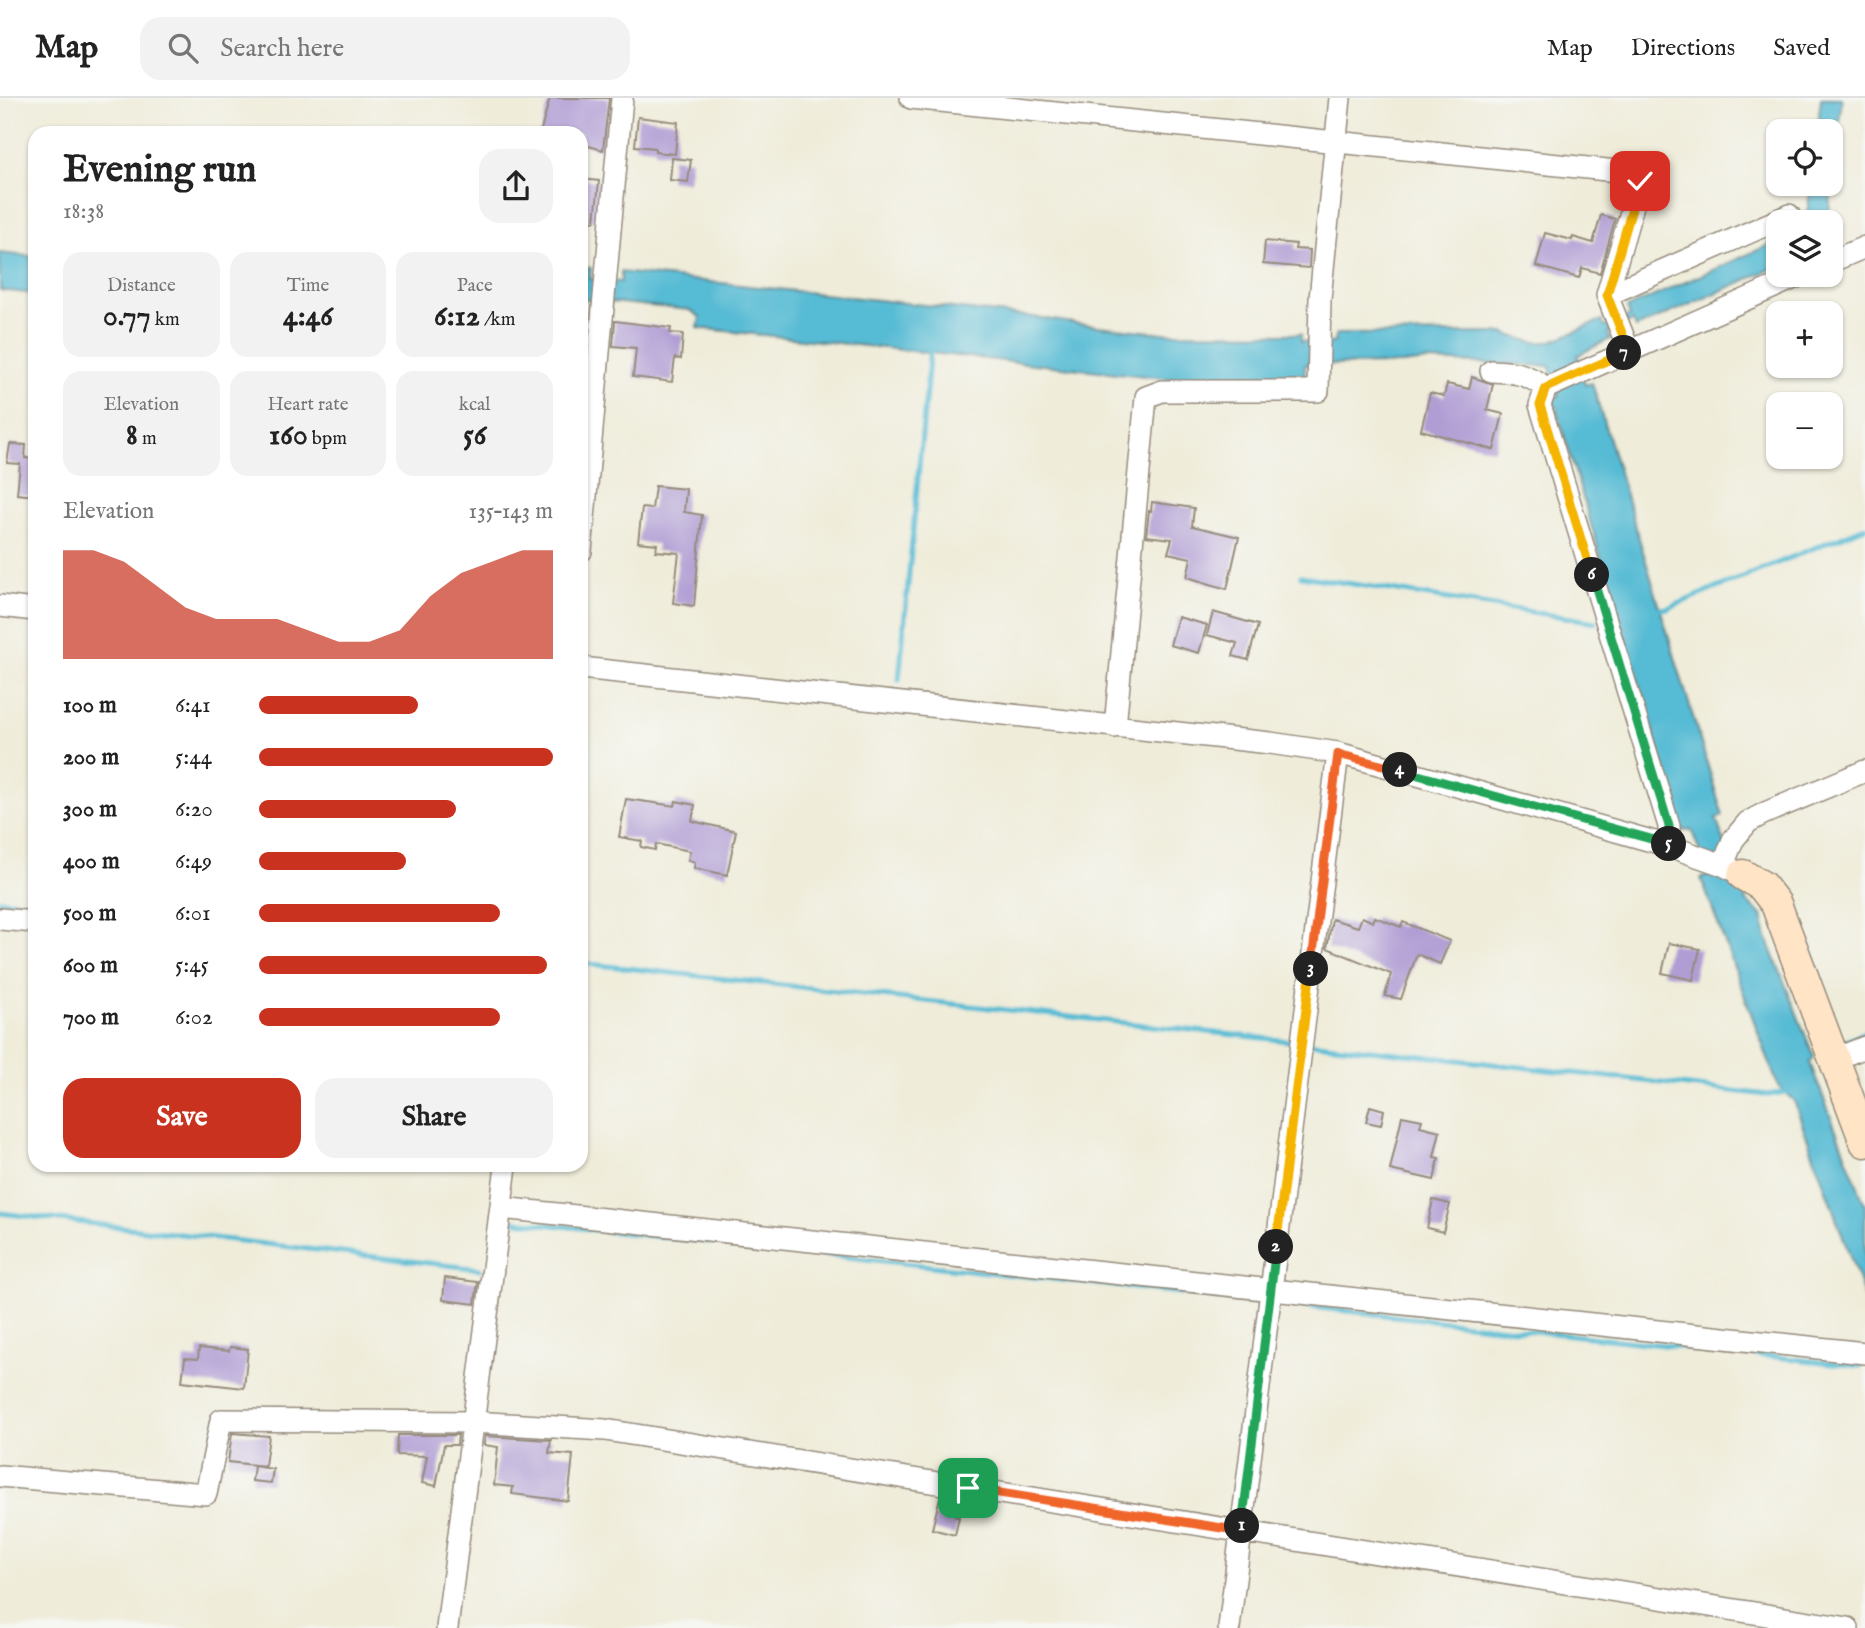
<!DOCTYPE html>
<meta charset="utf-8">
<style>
body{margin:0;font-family:"IM FELL English",serif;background:#f2f2f2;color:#222;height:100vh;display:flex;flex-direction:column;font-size:26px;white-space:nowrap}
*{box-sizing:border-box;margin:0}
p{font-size:23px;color:#767676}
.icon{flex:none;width:38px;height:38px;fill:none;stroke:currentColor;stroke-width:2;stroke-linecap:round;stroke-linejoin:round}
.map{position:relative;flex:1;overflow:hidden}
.details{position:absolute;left:28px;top:28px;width:560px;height:1046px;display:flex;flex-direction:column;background:#fff;border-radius:21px;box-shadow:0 2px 5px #0004}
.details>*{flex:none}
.tools{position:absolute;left:1766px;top:21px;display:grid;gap:14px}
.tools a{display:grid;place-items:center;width:77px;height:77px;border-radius:14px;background:#fff;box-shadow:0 2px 5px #0004;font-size:35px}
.pin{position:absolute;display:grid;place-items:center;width:60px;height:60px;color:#fff;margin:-30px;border-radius:14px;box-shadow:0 4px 10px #0006}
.km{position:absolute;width:35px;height:35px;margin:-18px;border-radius:50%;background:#222;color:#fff;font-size:19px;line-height:35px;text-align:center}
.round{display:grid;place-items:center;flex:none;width:74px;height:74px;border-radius:21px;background:#f2f2f2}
.headline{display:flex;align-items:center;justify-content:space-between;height:119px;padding:0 35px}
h1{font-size:38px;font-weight:700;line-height:52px}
.stats{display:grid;grid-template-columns:repeat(3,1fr);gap:10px;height:119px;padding:7px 35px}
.stats div{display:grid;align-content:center;border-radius:18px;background:#f2f2f2;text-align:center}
.stats b{font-size:30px;font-weight:700}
.stats small{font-size:19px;font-weight:400}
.stats p{font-size:19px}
.chart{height:196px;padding:14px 35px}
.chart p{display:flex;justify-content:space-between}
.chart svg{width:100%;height:126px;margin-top:7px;fill:#c8321e;opacity:.7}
.primary-button{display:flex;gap:14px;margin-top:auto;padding:14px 35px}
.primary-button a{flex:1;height:80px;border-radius:21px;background:#c8321e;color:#fff;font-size:28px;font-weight:700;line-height:80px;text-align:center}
.primary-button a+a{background:#f2f2f2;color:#222}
ul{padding:0 35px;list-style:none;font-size:23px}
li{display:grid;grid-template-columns:112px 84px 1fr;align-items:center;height:52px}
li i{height:18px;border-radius:9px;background:#c8321e}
header{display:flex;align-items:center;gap:42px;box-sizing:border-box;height:98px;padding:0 35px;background:#fff;border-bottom:2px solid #e0e0e0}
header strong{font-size:33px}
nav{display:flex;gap:38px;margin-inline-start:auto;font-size:24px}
.search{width:490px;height:63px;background:#f2f2f2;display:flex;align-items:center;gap:18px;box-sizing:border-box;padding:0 24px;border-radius:21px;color:#767676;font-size:26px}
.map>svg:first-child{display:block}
.water{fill:#56bbd4;stroke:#487279;stroke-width:2}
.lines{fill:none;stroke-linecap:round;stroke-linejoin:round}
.stream{stroke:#56bbd4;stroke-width:5}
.building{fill:#b09dd4}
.street-casing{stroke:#958b7c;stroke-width:24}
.secondary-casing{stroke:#958b7c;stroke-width:33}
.street{stroke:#fff;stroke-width:21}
.secondary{stroke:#ffe4c6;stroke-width:30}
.split-1-casing{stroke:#fff;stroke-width:14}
.split-2-casing{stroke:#fff;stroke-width:14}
.split-3-casing{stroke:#fff;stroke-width:14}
.split-4-casing{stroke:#fff;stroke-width:14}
.split-5-casing{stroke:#fff;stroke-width:14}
.split-6-casing{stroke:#fff;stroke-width:14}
.split-7-casing{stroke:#fff;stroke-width:14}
.split-8-casing{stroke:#fff;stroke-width:14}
.split-1{stroke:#f0652b;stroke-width:9}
.split-2{stroke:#22a559;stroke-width:9}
.split-3{stroke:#f5b400;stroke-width:9}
.split-4{stroke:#f0652b;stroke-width:9}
.split-5{stroke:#22a559;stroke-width:9}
.split-6{stroke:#22a559;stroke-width:9}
.split-7{stroke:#f5b400;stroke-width:9}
.split-8{stroke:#f5b400;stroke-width:9}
</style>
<header>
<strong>Map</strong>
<div class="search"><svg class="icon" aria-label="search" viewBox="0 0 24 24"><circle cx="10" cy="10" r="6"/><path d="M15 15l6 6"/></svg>Search here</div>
<nav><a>Map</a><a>Directions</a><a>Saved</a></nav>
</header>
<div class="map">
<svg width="1865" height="1530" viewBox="0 0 1865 1530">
<rect width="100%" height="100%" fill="#f6f6f2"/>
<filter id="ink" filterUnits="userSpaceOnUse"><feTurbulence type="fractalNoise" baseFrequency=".0143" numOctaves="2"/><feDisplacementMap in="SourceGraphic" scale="14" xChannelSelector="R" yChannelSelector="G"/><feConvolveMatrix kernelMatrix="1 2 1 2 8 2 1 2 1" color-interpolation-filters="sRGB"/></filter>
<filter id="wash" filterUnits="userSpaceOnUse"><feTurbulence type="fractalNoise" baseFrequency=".00686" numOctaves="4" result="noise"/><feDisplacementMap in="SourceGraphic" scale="28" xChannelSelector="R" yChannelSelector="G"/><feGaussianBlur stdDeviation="1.57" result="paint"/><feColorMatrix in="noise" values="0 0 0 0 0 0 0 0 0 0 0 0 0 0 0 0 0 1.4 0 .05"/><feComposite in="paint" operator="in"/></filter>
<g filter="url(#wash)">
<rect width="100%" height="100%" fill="#efecd9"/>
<path class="water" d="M1821 0H1842L1828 124H1806L1811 86H1830V33H1817Z
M1778 143V168L1636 230 1633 223 1608 234 1610 241 1578 257 1585 287 1592 285 1723 718 1716 721 1746 803 1762 817 1767 840 1814 959 1810 965 1865 1107V1200L1794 1003 1778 988 1701 780 1709 777 1691 731 1683 733 1553 300 1559 298 1550 268 1428 263 1402 266 1305 267 1304 282 1173 281 698 230 700 219 690 212 581 201V169L591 170 590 181 621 184V174L1034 219 1080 226 1162 235 1301 236V243L1334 245 1336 236 1503 235C1517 239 1531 246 1546 244 1554 244 1592 226 1602 222L1605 229 1630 218 1627 210Z
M0 155 35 159V196L0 192Z"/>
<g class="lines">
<path class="stream" d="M1301 478 1596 524
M1654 512 1668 510 1865 429
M899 582 930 251
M0 802 35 806
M581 865 1298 944
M1844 943 1865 934
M1308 945 1768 997 1792 993
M0 1115 480 1171
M515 1123 1255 1203
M1282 1206 1860 1268"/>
</g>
<g id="blocks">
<path class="building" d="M550 0H609L603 52 581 46V35H540Z
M638 19 678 24 675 56 655 54V50L635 48Z
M672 60 691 62 688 84 670 82Z
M581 81 599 83 595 123 581 122Z
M1601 117 1615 121 1600 175 1582 170 1579 180 1536 168 1545 135 1572 142 1573 139 1593 145Z
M1265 143 1296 146 1295 151 1310 152 1309 170 1263 166Z
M581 220 589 221 587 245H581Z
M615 223 671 230 670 235 683 236 681 261 675 260 672 284 633 279 636 250 613 248Z
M1472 279 1493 286 1487 312 1503 316 1494 352 1421 332 1430 295 1444 298 1447 286 1469 291Z
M10 346 26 347 25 360 35 361V398L17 396 20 366 7 365Z
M655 388 686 391 684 414 702 417 694 508 673 505 679 455 656 453 657 446 638 444 642 410 652 411Z
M1152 404 1194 410 1192 428 1239 439 1227 491 1187 479 1191 460 1168 455 1172 441 1146 438 1149 413H1151Z
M1213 514 1258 527 1248 562 1233 558 1237 545 1207 537Z
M1178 519 1207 527 1199 555 1170 547Z
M626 701 675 708 676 703 695 707 692 723 736 733 727 777 694 770 695 764 688 762 690 753 656 746 655 752 641 749 642 743 619 739Z
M1362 819 1373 824 1375 819 1401 829 1403 824 1450 843 1440 866 1417 856 1401 901 1385 898 1391 876 1327 850 1332 821 1358 829Z
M1669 845 1700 851 1693 882 1662 875Z
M1370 1008 1384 1012 1381 1027 1366 1024Z
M1402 1018 1422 1022 1420 1028 1440 1033 1434 1059 1439 1060 1434 1082 1390 1072Z
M1433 1102 1450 1106 1443 1134 1427 1130Z
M445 1180 478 1184 475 1206 443 1202Z
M230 1249 248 1251 244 1290 182 1283 185 1260 198 1261 199 1250 229 1253Z
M232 1335 269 1338 265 1368 228 1364Z
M398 1337H458L457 1347H444L436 1388 422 1385 427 1358 397 1357Z
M485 1338 551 1342 549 1355 573 1357 568 1403 512 1396 513 1389 494 1387 498 1349 484 1347Z
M254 1368 273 1371 271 1385 252 1383Z
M940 1399 959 1402 955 1418 959 1419 955 1437 932 1431Z"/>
</g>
</g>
<g filter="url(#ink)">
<use href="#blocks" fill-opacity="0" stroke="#958b7c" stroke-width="2"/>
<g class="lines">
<g class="street-casing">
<path id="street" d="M911 0 1636 75 1640 83 1607 197 1629 253
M1830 164 1865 149
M1607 197 1789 117
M1491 273C1515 274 1526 275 1546 290
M581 453 622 0
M0 508 35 512
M581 570 1270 645 1338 655 1446 685 1669 748 1723 767 1743 777
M1115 629 1146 299 1162 293H1318L1320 201 1340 0
M1669 748V728L1540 307 1546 290 1801 177
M1723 767 1733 742 1748 724 1765 715 1865 673
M0 821 35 824
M1835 961 1865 949
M501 1110 1865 1255
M0 1378 206 1396 221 1322 473 1324 605 1332 1848 1530
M447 1530 506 1068
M1229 1530 1338 655"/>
</g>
<g class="secondary-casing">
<path id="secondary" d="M1743 777 1762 788 1776 806 1865 1044"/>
</g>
<use href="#street" class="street"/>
<use href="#secondary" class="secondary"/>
</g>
</g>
<g class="lines" filter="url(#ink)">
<g class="split-1-casing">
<path id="split-1" d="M968 1390 1241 1433 1242 1428"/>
</g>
<g class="split-2-casing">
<path id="split-2" d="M1242 1428 1276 1149"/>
</g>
<g class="split-3-casing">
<path id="split-3" d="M1276 1149 1311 871"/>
</g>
<g class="split-4-casing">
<path id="split-4" d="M1311 871 1338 656 1400 672"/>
</g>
<g class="split-5-casing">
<path id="split-5" d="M1400 672 1669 746"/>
</g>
<g class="split-6-casing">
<path id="split-6" d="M1592 477 1669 728V746"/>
</g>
<g class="split-7-casing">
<path id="split-7" d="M1592 477 1540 307 1546 290 1624 255"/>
</g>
<g class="split-8-casing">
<path id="split-8" d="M1624 255 1629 253 1607 197 1640 83"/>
</g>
<use href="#split-1" class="split-1"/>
<use href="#split-2" class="split-2"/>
<use href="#split-3" class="split-3"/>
<use href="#split-4" class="split-4"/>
<use href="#split-5" class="split-5"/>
<use href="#split-6" class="split-6"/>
<use href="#split-7" class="split-7"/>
<use href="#split-8" class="split-8"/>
</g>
</svg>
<div class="tools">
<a><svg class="icon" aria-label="locate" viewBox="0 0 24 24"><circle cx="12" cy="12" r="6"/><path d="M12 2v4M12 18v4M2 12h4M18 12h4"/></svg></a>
<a><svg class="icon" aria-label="layers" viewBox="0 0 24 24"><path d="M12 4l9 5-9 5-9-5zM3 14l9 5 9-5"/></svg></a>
<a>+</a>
<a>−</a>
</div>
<div class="pin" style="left:968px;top:1390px;background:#1e9e55"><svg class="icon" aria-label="arrive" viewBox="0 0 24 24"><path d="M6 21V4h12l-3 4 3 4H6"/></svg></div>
<div class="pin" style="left:1640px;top:83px;background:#d93025"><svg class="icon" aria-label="check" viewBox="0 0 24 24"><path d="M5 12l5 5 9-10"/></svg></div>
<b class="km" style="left:1242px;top:1428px">1</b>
<b class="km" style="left:1276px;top:1149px">2</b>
<b class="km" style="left:1311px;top:871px">3</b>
<b class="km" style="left:1400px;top:672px">4</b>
<b class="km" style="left:1669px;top:746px">5</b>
<b class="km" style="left:1592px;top:477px">6</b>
<b class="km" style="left:1624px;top:255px">7</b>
<section class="details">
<div class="headline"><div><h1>Evening run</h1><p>18:38</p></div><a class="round"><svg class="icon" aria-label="share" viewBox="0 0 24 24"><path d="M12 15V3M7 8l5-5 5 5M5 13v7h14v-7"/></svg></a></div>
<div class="stats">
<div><p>Distance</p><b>0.77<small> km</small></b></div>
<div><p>Time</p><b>4:46</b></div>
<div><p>Pace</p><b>6:12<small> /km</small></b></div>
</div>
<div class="stats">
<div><p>Elevation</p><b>8<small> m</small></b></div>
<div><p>Heart rate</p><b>160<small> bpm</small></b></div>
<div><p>kcal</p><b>56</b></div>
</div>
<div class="chart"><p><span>Elevation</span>135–143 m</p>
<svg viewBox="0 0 160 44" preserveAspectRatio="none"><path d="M0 44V6L10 6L20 10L30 18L40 26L50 30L60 30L70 30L80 34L90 38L100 38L110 34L120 22L130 14L140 10L150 6L160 6V44z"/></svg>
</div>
<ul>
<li><b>100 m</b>6:41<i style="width:54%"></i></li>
<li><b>200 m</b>5:44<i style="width:100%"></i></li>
<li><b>300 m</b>6:20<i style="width:67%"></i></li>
<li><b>400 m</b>6:49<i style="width:50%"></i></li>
<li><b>500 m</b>6:01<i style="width:82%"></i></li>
<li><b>600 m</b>5:45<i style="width:98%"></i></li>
<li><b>700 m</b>6:02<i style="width:82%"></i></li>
</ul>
<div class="primary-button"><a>Save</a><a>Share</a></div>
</section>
</div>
